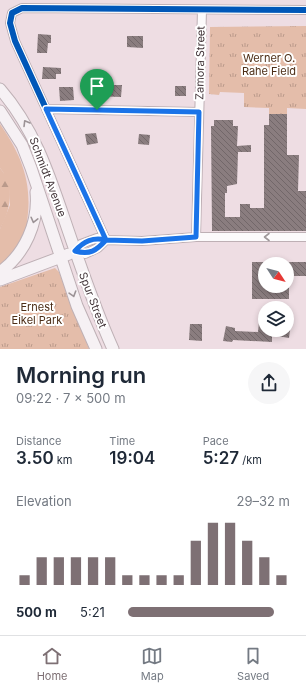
<!DOCTYPE html>
<meta charset="utf-8">
<style>
body{margin:0;font-family:Inter,sans-serif;background:#f6f6f7;color:#1f2937;height:100vh;display:flex;flex-direction:column;font-size:15px;white-space:nowrap}
*{box-sizing:border-box;margin:0}
p{font-size:13px;color:#747a83}
.icon{flex:none;width:22px;height:22px;fill:none;stroke:currentColor;stroke-width:2;stroke-linecap:round;stroke-linejoin:round}
.map{position:relative;height:349px;overflow:hidden}
.drawer{display:flex;flex-direction:column;background:#fff;flex:1}
.drawer>*{flex:none}
.needle{width:26px;rotate:126deg}
.buttons{position:absolute;left:258px;top:257px;display:grid;gap:8px}
.buttons a{display:grid;place-items:center;width:36px;height:36px;border-radius:50%;background:#fff;box-shadow:0 2px 6px #0003;font-size:20px}
.pin{position:absolute;display:grid;place-items:center;width:34px;height:34px;color:#fff;margin:-41px -17px;border-radius:50% 50% 50% 0;rotate:-45deg;box-shadow:0 0 4px #0007}
.pin .icon{rotate:45deg}
.round{display:grid;place-items:center;flex:none;width:42px;height:42px;border-radius:21px;background:#f6f6f7}
.headline{display:flex;align-items:center;justify-content:space-between;height:68px;padding:0 16px}
h1{font-size:22px;font-weight:600;line-height:30px}
.stats{display:grid;grid-template-columns:repeat(3,1fr);gap:6px;height:68px;padding:4px 16px}
.stats div{display:grid;align-content:center}
.stats b{font-size:17px;font-weight:600}
.stats small{font-size:11px;font-weight:400}
.stats p{font-size:11px}
.chart{height:112px;padding:8px 16px}
.chart p{display:flex;justify-content:space-between}
.chart svg{width:100%;height:72px;margin-top:4px;stroke:#7e7074;stroke-width:6}
ul{padding:0 16px;list-style:none;font-size:13px}
li{display:grid;grid-template-columns:64px 48px 1fr;align-items:center;height:30px}
li i{height:10px;border-radius:5px;background:#7e7074}
.tab-bar{display:flex;justify-content:space-around;align-items:center;height:56px;border-top:1px solid #e0e1e3;background:#fff;font-size:11px;color:#747a83}
.tab-bar a{display:grid;justify-items:center;gap:2px}
.tab-bar .current{color:#7e7074}
.map>svg:first-child{display:block}
.grass{fill:#e4bdaa}
.forest{fill:url(#forest-firs)}
.park{fill:url(#park-tufts)}
.building{fill:url(#building-back-hatch)}
.lines{fill:none;stroke-linecap:round;stroke-linejoin:round}
.minor-casing{stroke:#beb0b5;stroke-width:10}
.secondary-casing{stroke:#beb0b5;stroke-width:13}
.minor{stroke:#fcfafb;stroke-width:8}
.secondary{stroke:#f6f1f4;stroke-width:11}
.cycleway-casing{stroke:#fff;stroke-width:8}
.cycleway{stroke:#0057b8;stroke-width:6}
.oneway{stroke:#9c9396}
.oneway2{stroke:#9f989a}
.route-casing{stroke:#fff;stroke-width:8}
.route{stroke:#1a73e8;stroke-width:5}
.labels{text-anchor:middle;stroke-width:4;stroke-linejoin:round;paint-order:stroke}
.park-label{font-size:11px;fill:#4c2e17;stroke:#fff}
.street-label{font-size:11px;fill:#423539;stroke:#fff}
</style>
<div class="map">
<svg width="306" height="349" viewBox="0 0 306 349">
<defs>
<pattern id="forest-firs" width="22" height="20" patternUnits="userSpaceOnUse"><rect width="22" height="20" fill="#e4bdaa"/><path d="M5 1l3.5 6h-7zM16 11l3.5 6h-7z" fill="#ba9a8b"/></pattern>
<pattern id="park-tufts" width="24" height="20" patternUnits="userSpaceOnUse"><rect width="24" height="20" fill="#e4bdaa"/><path d="M3 7l-1-3M5 7V3M7 7l1-3M15 17l-1-3M17 17v-4M19 17l1-3" fill="none" stroke="#ba9a8b"/></pattern>
<pattern id="building-back-hatch" width="6" height="6" patternUnits="userSpaceOnUse"><rect width="6" height="6" fill="#8a7d7f"/><path d="M-1 5l2 2M0 0l6 6M5-1l2 2" fill="none" stroke="#726769"/></pattern>
</defs>
<rect width="100%" height="100%" fill="#eedde3"/>
<path class="grass" d="M0 124C21 154 33 183 27 221L29 222 17 249 0 267V229L10 205 9 188 3 172 0 168Z"/>
<path class="forest" d="M0 168C16 186 10 211 0 229Z"/>
<path class="park" d="M306 26V109L287 108V114H269V108L244 107V93L220 92 219 95 209 94 210 27Z
M55 268 59 272 89 349H0V287Z"/>
<path class="building" d="M38 34 51 35V43H48L47 53H37Z
M127 36H143V48L127 47Z
M43 67 61 68V74H56V79H42Z
M92 85H122L121 97 92 96Z
M175 86H186V96H175Z
M59 87H73L74 100 60 101Z
M269 114H287V155H299L298 191H306V231H212L211 126H214V120H233V126H238L237 146 251 145V152H238L237 184 227 186V193H225V217H240V204H250V208H264V125H269Z
M96 133 98 143 87 145 85 134Z
M139 134 150 135 149 145 138 144Z
M252 262H265V286H289V299H252Z
M287 262H306V276H287Z
M259 322H265V330H290L289 338 272 335V342L233 340 232 342 223 341 226 326 235 328V331L258 332Z
M190 324H202V341L189 340Z"/>
<g class="lines">
<g class="minor-casing">
<path id="minor" d="M46 109 199 112
M196 237 202 10
M106 240 15 41 10 23 12 13 22 8 306 10
M106 240 98 248 85 254 75 251 81 244 97 238 106 240 142 241 196 237H306"/>
</g>
<g class="secondary-casing">
<path id="secondary" d="M0 89C35 129 50 177 67 227 81 268 95 309 113 349
M0 111 22 145 31 168 77 306 96 349
M0 272C25 254 39 222 36 192
M0 280 69 254"/>
</g>
<use href="#minor" class="minor"/>
<use href="#secondary" class="secondary"/>
<g class="cycleway-casing">
<path id="cycleway" d="M106 240 15 41 10 23 12 13 22 8 306 10"/>
</g>
<use href="#cycleway" class="cycleway"/>
</g>
<defs><path id="oneway-chevron" d="M-2-3.5L2.5 0L-2 3.5" fill="none" stroke-width="1.6" stroke-linecap="round" stroke-linejoin="round"/></defs>
<g class="oneway">
<use href="#oneway-chevron" transform="translate(26 123) rotate(-121)"/>
<use href="#oneway-chevron" transform="translate(34 220) rotate(104)"/>
<use href="#oneway-chevron" transform="translate(73 294) rotate(73)"/>
</g>
<use class="oneway2" href="#oneway-chevron" transform="translate(267 237) rotate(-180)"/>
<g class="lines">
<g class="route-casing">
<path id="route" d="M97 110 46 109 106 240C93 237 84 241 75 251 90 255 96 251 106 240L142 241 196 237 199 112 97 110"/>
</g>
<use href="#route" class="route"/>
</g>
<g class="labels">
<g class="park-label">
<text x="269" y="62">Werner O.<tspan x="269" dy="13">Rahe Field</tspan></text>
<text x="37" y="311">Ernest<tspan x="37" dy="13">Eikel Park</tspan></text>
</g>
<g class="street-label">
<text transform="translate(200 63) rotate(-89)" y="4">Zamora Street</text>
<text transform="translate(48 177) rotate(69)" y="4">Schmidt Avenue</text>
<text transform="translate(93 300) rotate(69)" y="4">Spur Street</text>
</g>
</g>
</svg>
<div class="buttons">
<a><svg class="needle" viewBox="-14 -14 28 28"><path d="M0-13l5 13h-10z" fill="#e53935"/><path d="M0 13l5-13h-10z" fill="#747a83"/></svg></a>
<a><svg class="icon" aria-label="layers" viewBox="0 0 24 24"><path d="M12 4l9 5-9 5-9-5zM3 14l9 5 9-5"/></svg></a>
</div>
<div class="pin" style="left:97px;top:110px;background:#1e9e55"><svg class="icon" aria-label="arrive" viewBox="0 0 24 24"><path d="M6 21V4h12l-3 4 3 4H6"/></svg></div>
</div>
<section class="drawer">
<div class="headline"><div><h1>Morning run</h1><p>09:22 · 7 × 500 m</p></div><a class="round"><svg class="icon" aria-label="share" viewBox="0 0 24 24"><path d="M12 15V3M7 8l5-5 5 5M5 13v7h14v-7"/></svg></a></div>
<div class="stats">
<div><p>Distance</p><b>3.50<small> km</small></b></div>
<div><p>Time</p><b>19:04</b></div>
<div><p>Pace</p><b>5:27<small> /km</small></b></div>
</div>
<div class="chart"><p><span>Elevation</span>29–32 m</p>
<svg viewBox="0 0 160 44" preserveAspectRatio="none"><path d="M5 44V38M15 44V27M25 44V27M35 44V27M45 44V27M55 44V27M65 44V38M75 44V38M85 44V38M95 44V38M105 44V17M115 44V6M125 44V6M135 44V17M145 44V27M155 44V38"/></svg>
</div>
<ul>
<li><b>500 m</b>5:21<i style="width:90%"></i></li>
</ul>
</section>
<nav class="tab-bar">
<a class="current"><svg class="icon" aria-label="home" viewBox="0 0 24 24"><path d="M3 11l9-7 9 7M6 9v11h12V9"/></svg>Home</a>
<a><svg class="icon" aria-label="map" viewBox="0 0 24 24"><path d="M3 6l6-2 6 2 6-2v14l-6 2-6-2-6 2zM9 4v14M15 6v14"/></svg>Map</a>
<a><svg class="icon" aria-label="saved" viewBox="0 0 24 24"><path d="M7 4h10v16l-5-4-5 4z"/></svg>Saved</a>
</nav>
